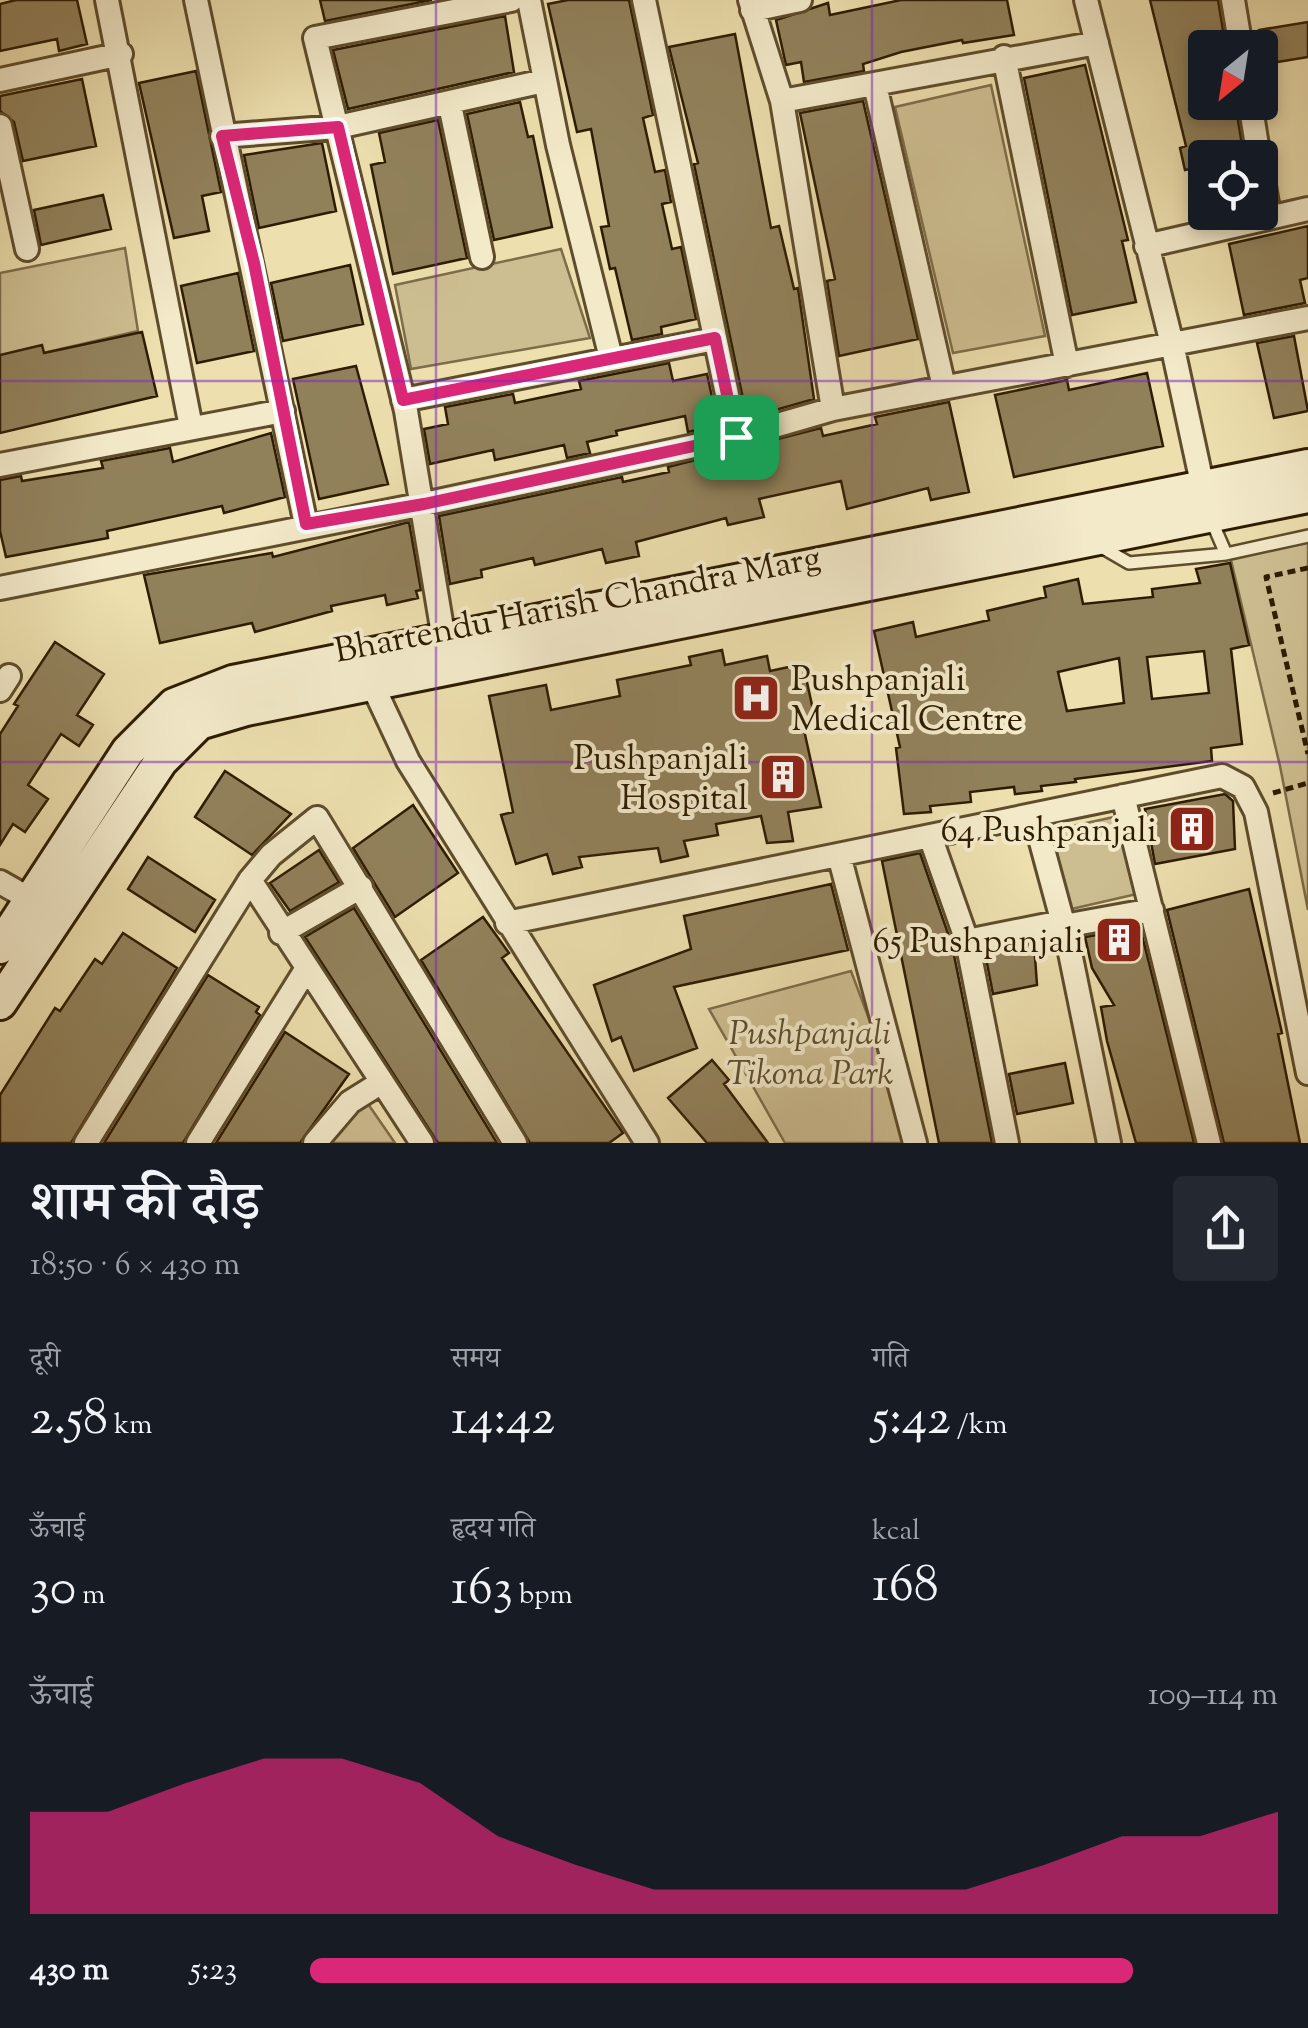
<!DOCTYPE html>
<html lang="hi">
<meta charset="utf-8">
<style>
body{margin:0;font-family:"Sorts Mill Goudy","Noto Serif Devanagari",serif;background:#242831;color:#f1f3f6;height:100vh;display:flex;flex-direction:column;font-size:38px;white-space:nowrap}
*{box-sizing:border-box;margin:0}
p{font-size:32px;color:#9ea1a6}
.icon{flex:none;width:55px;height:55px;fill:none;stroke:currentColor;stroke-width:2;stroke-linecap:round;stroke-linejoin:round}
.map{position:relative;height:1143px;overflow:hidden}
.sheet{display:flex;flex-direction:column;background:#171b24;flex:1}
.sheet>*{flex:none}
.needle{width:65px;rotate:210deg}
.controls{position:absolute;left:1188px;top:30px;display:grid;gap:20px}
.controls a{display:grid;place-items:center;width:90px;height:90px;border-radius:10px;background:#171b24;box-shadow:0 5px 15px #0003;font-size:50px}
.pin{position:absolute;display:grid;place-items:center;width:85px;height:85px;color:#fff;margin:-42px;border-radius:20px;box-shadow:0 5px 15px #0006}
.round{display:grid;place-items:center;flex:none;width:105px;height:105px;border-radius:10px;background:#242831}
.summary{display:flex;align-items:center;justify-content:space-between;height:170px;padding:0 30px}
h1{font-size:55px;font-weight:600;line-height:75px}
.metrics{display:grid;grid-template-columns:repeat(3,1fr);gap:15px;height:170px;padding:10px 30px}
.metrics div{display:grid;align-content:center}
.metrics b{font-size:50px;font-weight:600}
.metrics small{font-size:28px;font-weight:400}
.metrics p{font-size:28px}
.chart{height:280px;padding:20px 30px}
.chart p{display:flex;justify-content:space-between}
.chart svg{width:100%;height:180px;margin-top:10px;fill:#db2777;opacity:.7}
ul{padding:0 30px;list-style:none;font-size:32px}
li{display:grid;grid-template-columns:160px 120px 1fr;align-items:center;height:75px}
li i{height:25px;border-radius:12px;background:#db2777}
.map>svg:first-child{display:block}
.green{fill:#cdbe91;stroke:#7e6d49;stroke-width:2.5}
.building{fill:#91815b;stroke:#2e1c01;stroke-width:2.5;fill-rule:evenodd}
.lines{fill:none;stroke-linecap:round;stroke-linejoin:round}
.lane-casing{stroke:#5e4d2c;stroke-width:16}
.street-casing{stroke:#5e4d2c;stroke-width:28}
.secondary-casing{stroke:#2e1c01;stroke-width:38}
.path{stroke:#2e1c01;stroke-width:5;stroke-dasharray:8 5;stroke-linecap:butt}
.lane{stroke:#f3eaca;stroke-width:11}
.street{stroke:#f3eaca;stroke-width:22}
.secondary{stroke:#f3eaca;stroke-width:32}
.route-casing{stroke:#fff;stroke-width:20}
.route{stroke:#db2777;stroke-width:12}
.grid{fill:none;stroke:#7b2cbf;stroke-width:2.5;stroke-opacity:0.55}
.labels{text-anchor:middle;stroke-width:8;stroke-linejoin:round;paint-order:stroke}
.street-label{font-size:35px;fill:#2e1c01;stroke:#f3eaca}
.poi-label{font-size:35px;fill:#2e1c01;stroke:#f3eaca;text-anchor:end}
.park-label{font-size:35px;font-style:italic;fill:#5e4d2c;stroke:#f3eaca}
</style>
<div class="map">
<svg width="1308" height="1143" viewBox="0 0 1308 1143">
<rect width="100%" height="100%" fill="#eddfae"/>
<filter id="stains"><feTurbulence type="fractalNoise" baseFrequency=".002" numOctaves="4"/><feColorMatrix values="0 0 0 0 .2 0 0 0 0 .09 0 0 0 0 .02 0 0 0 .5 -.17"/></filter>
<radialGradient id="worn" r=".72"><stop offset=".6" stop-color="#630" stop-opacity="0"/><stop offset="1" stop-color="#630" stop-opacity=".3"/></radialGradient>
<path class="green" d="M991 85 1045 336 953 353 895 107Z
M125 248 138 331 0 363V273Z
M561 249 590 338 411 369 395 285Z
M1308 540V910L1280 766 1230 556Z
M1123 815 1141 893 1063 911 1045 832Z
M851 971 901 1104 909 1143H785L709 1009Z
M366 1101 395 1143H324Z"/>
<path class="building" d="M16 0H77L87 44 59 51 57 39 0 51V4Z
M320 0H432L325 21Z
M568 0H629L653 115 643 118 655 172 665 170 671 202 662 204 672 249 681 247 696 319 661 327 662 334 632 340 615 268 610 269 601 227 609 226 591 129 577 132 548 4Z
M901 0H1007L1014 35 963 43 962 40 901 52 863 64 864 71 804 82 801 62 786 65 776 20 828 3 830 15Z
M1150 0H1218L1226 48H1205V102H1235L1244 157 1205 158V166L1185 170 1180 148 1186 146Z
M505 16 514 72 348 109 333 50Z
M1308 22V57L1265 64 1259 30Z
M735 34 771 228 779 226 794 289 798 288 814 399 747 418 694 164 698 163 669 47Z
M1085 65 1128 240 1122 241 1136 302 1072 315 1024 78Z
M196 71 221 192 202 196 209 231 174 238 139 83Z
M82 79 96 146 23 161 14 122 0 111V96Z
M863 101 918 339 839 356 827 281 835 279 800 113Z
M520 102 528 137 533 136 552 227 494 240 467 114Z
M438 120 467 258 393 274 371 165 385 162 379 133Z
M322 143 336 211 259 228 244 155Z
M103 195 111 229 41 245 34 210Z
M1308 226V278L1300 280 1305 303 1244 315 1229 244Z
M350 265 363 324 283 341 271 283Z
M238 273 254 351 197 363 181 286Z
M142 332 157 396 0 433V355L42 345 44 353Z
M1294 336 1308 411 1274 418 1257 343Z
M669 363 673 381 707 374 718 425 688 432 685 416 616 431 617 435 587 442 590 453 567 458 564 445 495 460 493 450 430 464 424 429 448 424 445 407 513 394 515 403 581 389 579 381Z
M356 366 388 484 319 499 293 379Z
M1147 373 1163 446 1014 477 995 395 1067 380 1069 390Z
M949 402 969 492 931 500 928 488 847 509 841 481 759 499 764 517 728 525 726 518 636 542 639 556 606 563 602 549 535 565 533 558 481 570 482 577 450 584 439 516 622 477 623 482 669 472 668 467 821 428 823 436 877 424 875 417Z
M271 433 285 497 224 513 222 506 107 531 108 538 6 557 0 531V480L21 476 22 481 103 468 101 461 170 448 173 462Z
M409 522 421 590 416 591 418 598 387 605 385 595 331 606 332 611 255 632 252 623 160 643 144 575 272 553 273 557Z
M1230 563 1249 645 1231 649 1242 744 1211 748 1212 761 1075 779 1076 782 1041 786 1042 791 1015 794 1014 787 970 792 971 802 930 806 931 812 904 814 896 748 900 747 874 631 913 622 916 637 989 620 987 611 1046 597 1044 587 1078 579 1083 604 1153 597 1152 589 1200 583 1196 569ZM1204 651 1209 693 1152 699 1147 657ZM1119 658 1124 703 1067 711 1058 672Z
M55 642 104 674 77 715 93 725 79 746 61 734 28 785 48 799 25 832 13 824 0 845V734L18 706 14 704Z
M722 650 725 665 767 656 770 671 803 664 817 728 804 730 821 807 788 812 793 841 767 843 761 816 716 824 718 835 684 841 688 856 661 862 658 848 579 857 582 867 553 874 547 854 516 864 501 815 513 812 489 696 546 685 551 710 620 696 617 680 691 665 689 657Z
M225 771 291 814 252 855 195 817Z
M1225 794 1233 801 1235 849 1155 864 1145 809Z
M413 805 458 873 395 917 353 848Z
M319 850 339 882 290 911 270 883Z
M920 853 952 945 992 1143H939L882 861Z
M148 857 215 900 195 932 128 889Z
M831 884 848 950 674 987 697 1048 634 1071 621 1037 612 1041 594 985 691 949 684 916Z
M1249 889 1282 1033 1278 1034 1300 1143H1224L1167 910Z
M354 908 497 1143H438L305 937Z
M483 917 509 953 502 958 623 1133 609 1143H530L421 960Z
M1140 927 1194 1143H1136L1107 1041 1101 1007 1114 1005 1092 968 1085 937Z
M123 933 177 968 71 1143H0V1095L55 1008 60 1011 95 959 102 964Z
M1034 943 1037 985 993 994 985 953Z
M208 975 259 1007 256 1012 260 1015 183 1143H104Z
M285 1032 349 1074 300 1143H216Z
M712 1060 729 1080 724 1084 768 1143H707L668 1098Z
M1065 1063 1073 1103 1017 1114 1009 1074Z"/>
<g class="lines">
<g class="lane-casing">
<path id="lane" d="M1210 517 1226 554
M1098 545 1129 563 1226 554 1308 536"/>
</g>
<g class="street-casing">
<path id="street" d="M107 0 191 427
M196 0 306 525
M529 0 558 145 611 358
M644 0 736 437
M750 0 782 101 833 409
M1086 0 1172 344 1205 497
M1233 0 1241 48
M752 10 800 0
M1004 57 1067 365
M0 80 121 54
M875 85 944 387
M782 101 1097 43
M1250 102 1259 158
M450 105 482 257
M0 126 27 249
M222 136 338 127 544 81
M1260 163 1269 215
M1146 246 1308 209
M403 400 715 339
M0 465 283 411
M0 588 424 504 736 437 833 409 1308 318
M444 640 406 411 315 38 511 0
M372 684 408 761 647 1143
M0 690 9 676
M1123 796 1209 1143
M1034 816 1067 938 1109 1143
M930 836 967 941 1007 1143
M839 855 915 1143
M250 880 422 1143
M0 882 42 906
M507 923 1222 776 1243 787 1256 812 1308 1073
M1064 926 1152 910
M281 933 361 887
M967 941 1062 922
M86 1143 250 880 271 855 317 818 515 1143
M198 1143 307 968
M315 1143 350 1102 382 1082"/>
</g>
<g class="secondary-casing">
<path id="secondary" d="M0 947 128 751 174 705 233 682 1308 466
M0 1003 161 761 199 723 246 709 1308 496"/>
</g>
<path class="path" d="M1308 568 1266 577 1308 754
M1273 793 1308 783"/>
<use href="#lane" class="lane"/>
<use href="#street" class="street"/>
<use href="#secondary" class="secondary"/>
</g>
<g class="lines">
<g class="route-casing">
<path id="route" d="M338 127 403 400 715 338 736 437 424 504 306 524 254 263 222 136Z"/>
</g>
<use href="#route" class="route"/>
</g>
<path class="grid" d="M436 0V1143M872 0V1143M0 381H1308M0 762H1308"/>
<defs>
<g id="hospital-square" transform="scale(2.5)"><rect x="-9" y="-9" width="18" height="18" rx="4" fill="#8f2418" stroke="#f3eaca"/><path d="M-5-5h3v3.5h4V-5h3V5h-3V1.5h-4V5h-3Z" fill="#fff"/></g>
<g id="building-square" transform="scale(2.5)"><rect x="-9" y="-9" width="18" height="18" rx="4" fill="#8f2418" stroke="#f3eaca"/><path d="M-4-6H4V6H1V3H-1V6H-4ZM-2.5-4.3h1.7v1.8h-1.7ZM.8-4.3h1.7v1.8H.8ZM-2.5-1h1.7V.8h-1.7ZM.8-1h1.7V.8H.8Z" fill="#fff"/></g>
</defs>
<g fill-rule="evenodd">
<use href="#hospital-square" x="756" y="698"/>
<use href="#building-square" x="783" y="777"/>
<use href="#building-square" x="1192" y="829"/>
<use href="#building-square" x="1119" y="940"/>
</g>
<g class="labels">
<g class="street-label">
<text transform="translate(577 603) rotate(-11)" y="12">Bhartendu Harish Chandra Marg</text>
</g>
<g class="poi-label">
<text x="791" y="690" text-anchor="start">Pushpanjali<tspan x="791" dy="40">Medical Centre</tspan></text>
<text x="748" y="769">Pushpanjali<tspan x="748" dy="40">Hospital</tspan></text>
<text x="1157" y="841">64 Pushpanjali</text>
<text x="1084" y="952">65 Pushpanjali</text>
</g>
<g class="park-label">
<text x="810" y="1044">Pushpanjali<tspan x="810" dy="40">Tikona Park</tspan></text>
</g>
</g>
<rect width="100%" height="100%" filter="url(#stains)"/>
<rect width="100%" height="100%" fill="url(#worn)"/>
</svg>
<div class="controls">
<a><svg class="needle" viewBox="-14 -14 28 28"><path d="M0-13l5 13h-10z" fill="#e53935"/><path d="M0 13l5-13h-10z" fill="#9ea1a6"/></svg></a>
<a><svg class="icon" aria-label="locate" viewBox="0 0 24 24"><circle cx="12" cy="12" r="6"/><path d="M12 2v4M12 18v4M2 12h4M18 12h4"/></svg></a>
</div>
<div class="pin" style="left:736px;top:437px;background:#1e9e55"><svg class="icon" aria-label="arrive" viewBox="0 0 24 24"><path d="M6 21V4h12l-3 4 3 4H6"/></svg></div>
</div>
<section class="sheet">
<div class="summary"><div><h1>शाम की दौड़</h1><p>18:50 · 6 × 430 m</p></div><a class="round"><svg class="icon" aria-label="share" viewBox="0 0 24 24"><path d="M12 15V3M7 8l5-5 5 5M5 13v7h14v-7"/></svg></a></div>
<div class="metrics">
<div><p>दूरी</p><b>2.58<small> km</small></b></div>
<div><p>समय</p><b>14:42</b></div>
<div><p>गति</p><b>5:42<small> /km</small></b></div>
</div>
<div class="metrics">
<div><p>ऊँचाई</p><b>30<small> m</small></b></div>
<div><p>हृदय गति</p><b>163<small> bpm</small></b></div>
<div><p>kcal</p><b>168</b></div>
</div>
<div class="chart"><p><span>ऊँचाई</span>109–114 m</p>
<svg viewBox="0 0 160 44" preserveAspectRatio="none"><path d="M0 44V19L10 19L20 12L30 6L40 6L50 12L60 25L70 32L80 38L90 38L100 38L110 38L120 38L130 32L140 25L150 25L160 19V44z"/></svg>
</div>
<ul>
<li><b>430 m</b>5:23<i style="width:85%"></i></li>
</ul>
</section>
